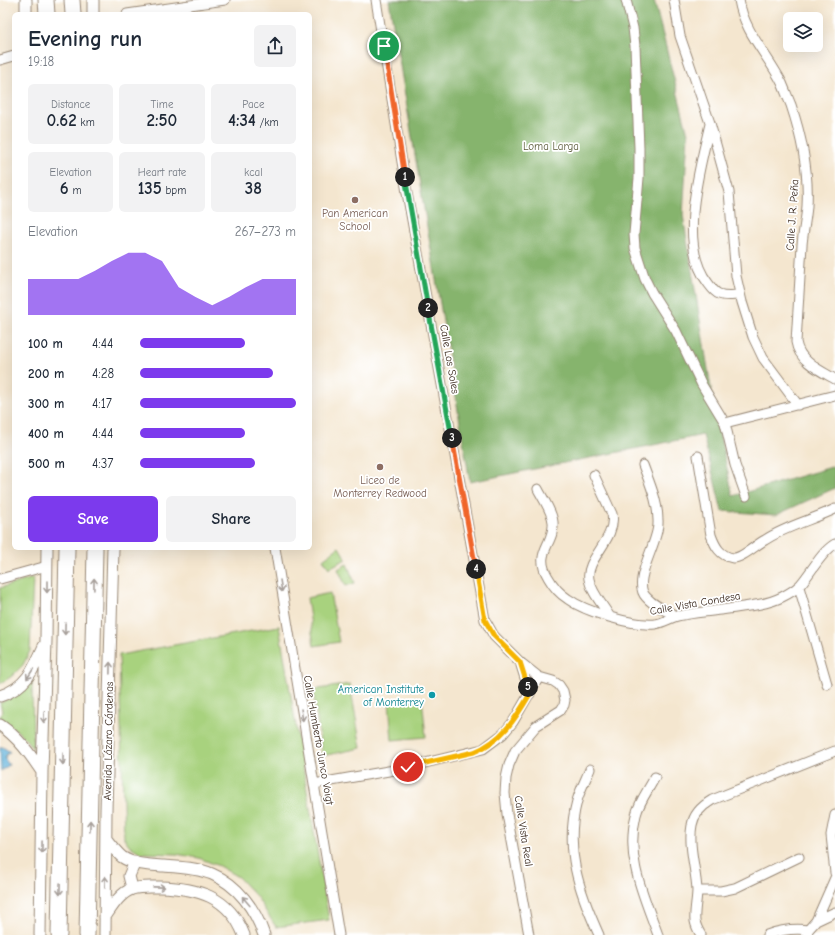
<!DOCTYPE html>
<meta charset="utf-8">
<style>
body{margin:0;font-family:"Comic Neue",sans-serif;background:#f2f2f3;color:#1f2937;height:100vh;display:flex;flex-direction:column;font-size:15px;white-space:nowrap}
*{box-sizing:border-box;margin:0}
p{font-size:13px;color:#747a83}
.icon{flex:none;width:22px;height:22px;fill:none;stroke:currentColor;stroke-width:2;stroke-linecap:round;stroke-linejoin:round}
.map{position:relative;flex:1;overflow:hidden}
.drawer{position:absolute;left:12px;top:12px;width:300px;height:538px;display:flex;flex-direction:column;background:#fff;border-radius:6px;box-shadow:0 4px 16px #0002}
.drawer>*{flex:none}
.tools{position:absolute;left:783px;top:12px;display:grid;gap:8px}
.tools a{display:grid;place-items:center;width:40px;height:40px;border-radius:6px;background:#fff;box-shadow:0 4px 16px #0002;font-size:20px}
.pin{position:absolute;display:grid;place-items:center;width:34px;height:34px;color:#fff;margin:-17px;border:2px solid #fff;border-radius:50%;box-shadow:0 1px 4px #0007}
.km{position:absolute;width:20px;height:20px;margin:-10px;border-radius:50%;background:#222;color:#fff;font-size:11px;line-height:20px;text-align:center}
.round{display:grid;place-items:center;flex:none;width:42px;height:42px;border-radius:6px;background:#f2f2f3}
.overview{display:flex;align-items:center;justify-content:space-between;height:68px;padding:0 16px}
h1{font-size:22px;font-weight:700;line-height:30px}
.figures{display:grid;grid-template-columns:repeat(3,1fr);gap:6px;height:68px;padding:4px 16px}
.figures div{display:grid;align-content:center;border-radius:6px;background:#f2f2f3;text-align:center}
.figures b{font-size:17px;font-weight:700}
.figures small{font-size:11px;font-weight:400}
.figures p{font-size:11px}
.chart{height:112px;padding:8px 16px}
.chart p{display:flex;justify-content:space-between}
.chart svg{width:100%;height:72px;margin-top:4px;fill:#7c3aed;opacity:.7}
.action{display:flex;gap:8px;margin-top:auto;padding:8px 16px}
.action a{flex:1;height:46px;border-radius:6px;background:#7c3aed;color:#fff;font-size:16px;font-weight:700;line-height:46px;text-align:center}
.action a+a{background:#f2f2f3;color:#1f2937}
ul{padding:0 16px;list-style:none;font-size:13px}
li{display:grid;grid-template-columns:64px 48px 1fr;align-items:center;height:30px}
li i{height:10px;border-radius:5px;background:#7c3aed}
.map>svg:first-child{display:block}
.green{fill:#a8d27e;stroke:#727e4e}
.forest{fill:#86b46d;stroke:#606f46}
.water{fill:#60b2db;stroke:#4e6e7c}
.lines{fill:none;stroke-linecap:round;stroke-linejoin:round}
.minor-casing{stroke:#988876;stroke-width:11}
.tertiary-casing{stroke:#988876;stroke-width:13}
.trunk-casing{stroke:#988876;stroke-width:17}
.minor{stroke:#fff;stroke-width:9}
.tertiary{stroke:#fff;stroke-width:11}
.trunk{stroke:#fff;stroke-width:15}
.oneway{stroke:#a79f9a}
.split-1-casing{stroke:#fff;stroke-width:8}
.split-2-casing{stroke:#fff;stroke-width:8}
.split-3-casing{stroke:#fff;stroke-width:8}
.split-4-casing{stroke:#fff;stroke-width:8}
.split-5-casing{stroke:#fff;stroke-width:8}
.split-6-casing{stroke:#fff;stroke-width:8}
.split-1{stroke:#f0652b;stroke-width:5}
.split-2{stroke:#22a559;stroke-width:5}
.split-3{stroke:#22a559;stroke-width:5}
.split-4{stroke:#f0652b;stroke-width:5}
.split-5{stroke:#f5b400;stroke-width:5}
.split-6{stroke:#f5b400;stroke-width:5}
.education-dot{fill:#8d6e63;stroke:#fff;stroke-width:1.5}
.culture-dot{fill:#0f9aa8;stroke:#fff;stroke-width:1.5}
.labels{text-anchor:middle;stroke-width:3.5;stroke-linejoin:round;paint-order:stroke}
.park-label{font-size:11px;fill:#5c5c3b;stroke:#fff}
.education-label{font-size:11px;fill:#785e54;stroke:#fff}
.street-label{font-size:11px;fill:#3b2a1e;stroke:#fff}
.culture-label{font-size:11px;fill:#0d838f;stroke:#fff;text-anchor:end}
</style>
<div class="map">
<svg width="835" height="935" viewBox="0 0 835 935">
<rect width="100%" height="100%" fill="#fff"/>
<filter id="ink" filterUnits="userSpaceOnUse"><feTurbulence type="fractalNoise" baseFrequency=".025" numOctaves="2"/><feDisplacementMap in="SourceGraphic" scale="8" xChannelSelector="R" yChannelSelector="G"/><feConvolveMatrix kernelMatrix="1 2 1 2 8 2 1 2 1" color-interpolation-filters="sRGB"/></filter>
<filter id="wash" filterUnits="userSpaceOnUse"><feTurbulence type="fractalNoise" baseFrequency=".012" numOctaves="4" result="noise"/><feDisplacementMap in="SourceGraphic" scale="16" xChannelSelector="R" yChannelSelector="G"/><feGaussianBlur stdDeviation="0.9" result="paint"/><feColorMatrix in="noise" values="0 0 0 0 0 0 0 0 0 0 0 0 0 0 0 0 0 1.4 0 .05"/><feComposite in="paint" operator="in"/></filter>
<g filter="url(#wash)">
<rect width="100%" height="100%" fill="#f4e6cf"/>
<path class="green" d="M339 547 346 559 329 568 323 559Z
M347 564 355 583 346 586 338 569Z
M33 578 30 651 23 665 12 676 0 684V588Z
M330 593 339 642 314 646 307 598Z
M279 626 329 920 276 927 256 896 238 877 219 866 199 858 176 854 141 853 130 846 124 838 119 655Z
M32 677 33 749C23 734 16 729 0 720L2 711 0 703C14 696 22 690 32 677Z
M350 684 361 748 322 756 313 690Z
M422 698 426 737 392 740 389 701Z"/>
<path class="forest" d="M389 0H654L688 134 683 215 715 413 733 496 835 466V488L776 515 722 511 703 435 470 482Z"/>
<path class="water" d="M0 747H3L10 752 6 755 5 759 9 765 1 771Z"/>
</g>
<g filter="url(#ink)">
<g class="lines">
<g class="minor-casing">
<path id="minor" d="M376 0 407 193 485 620 494 636 520 662 539 677 553 681 559 685 563 691 565 700 564 705 561 710 536 726 515 751 509 765 506 778 505 793 507 814 529 935
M626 0 633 28 635 46 639 148V178L634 234 635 248 645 279 652 293 676 331 702 385 725 423 735 465 746 496
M674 0 680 36 710 123 729 192 736 276 742 302 753 337 763 358 798 405
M739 0C744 32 768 55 782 83 785 90 788 98 791 105 802 138 809 172 807 206 806 219 803 232 802 245 800 277 798 310 796 342 799 361 819 370 835 379
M127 14 225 0
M0 60 14 56
M710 124C700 168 677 244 708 283 711 287 714 292 719 294 726 297 733 295 740 295
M725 423 835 395
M698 456 711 535C715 546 720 556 733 558 741 559 757 544 765 540 786 526 812 520 835 509
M643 465C650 484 659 504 658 524 658 544 631 582 646 597 654 606 666 611 677 616
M594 475 612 514C617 539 585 559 589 579 591 592 603 605 610 617
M538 489C543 499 552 511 553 522 555 544 533 552 548 577 553 586 560 594 568 599 586 612 633 626 655 624 663 623 670 618 678 616 691 613 706 612 720 610 740 607 764 606 782 597 788 594 795 590 800 585 811 573 821 552 835 544
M275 548 339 935
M0 579 47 566
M799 587 827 684
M520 662 530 694
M590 769C586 779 580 790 577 801 564 849 579 891 599 935
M655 777C649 789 639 802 636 815 625 858 644 896 658 935
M314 784 400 769 483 749 503 734 513 722 539 677
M835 815 831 835 835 873
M697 891H721L735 888 799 857
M816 921 835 912
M701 935C698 930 696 927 695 921 694 911 697 900 697 890 696 869 688 846 692 825 694 813 702 806 712 800L835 751
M767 935C781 930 793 928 808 930
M807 935 808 930 816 921 835 878"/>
</g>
<g class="tertiary-casing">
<path id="tertiary" d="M26 0V14
M93 0V14
M0 696C26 688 34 669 44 646
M0 725C18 737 30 754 42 772
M106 839C111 845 116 852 122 857 134 865 150 865 164 866 179 867 198 868 212 874 238 885 255 909 264 935
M132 888 129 876 135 862
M105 917C112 907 120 893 132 889 140 886 151 887 160 887 197 888 229 896 244 935
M40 935 42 772 46 640 47 548
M105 935 106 811 113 548"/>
</g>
<g class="trunk-casing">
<path id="trunk" d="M46 0 47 14
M72 0 73 14
M59 935 67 548
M87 935 95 548"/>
</g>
<use href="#minor" class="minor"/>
<use href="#tertiary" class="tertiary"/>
<use href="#trunk" class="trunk"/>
</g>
<defs><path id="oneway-shaft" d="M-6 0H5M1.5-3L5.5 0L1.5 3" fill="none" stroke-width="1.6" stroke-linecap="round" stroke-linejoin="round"/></defs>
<g class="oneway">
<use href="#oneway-shaft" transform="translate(94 584) rotate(-89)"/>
<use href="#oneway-shaft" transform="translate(281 586) rotate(81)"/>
<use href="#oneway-shaft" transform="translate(47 587) rotate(90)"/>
<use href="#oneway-shaft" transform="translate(65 629) rotate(91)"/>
<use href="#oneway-shaft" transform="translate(110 668) rotate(-89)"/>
<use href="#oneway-shaft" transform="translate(30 674) rotate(123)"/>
<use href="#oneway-shaft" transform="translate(302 715) rotate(81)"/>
<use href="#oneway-shaft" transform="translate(44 717) rotate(92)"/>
<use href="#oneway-shaft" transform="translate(63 759) rotate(91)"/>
<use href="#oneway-shaft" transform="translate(90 826) rotate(-89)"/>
<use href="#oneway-shaft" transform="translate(42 847) rotate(91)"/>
<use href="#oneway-shaft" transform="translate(105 882) rotate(-89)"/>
<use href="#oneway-shaft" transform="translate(159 887) rotate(1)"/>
<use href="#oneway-shaft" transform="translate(60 889) rotate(91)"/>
<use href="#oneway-shaft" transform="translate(246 901) rotate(-130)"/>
</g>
</g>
<g class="lines" filter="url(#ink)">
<g class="split-1-casing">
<path id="split-1" d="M384 46 405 177"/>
</g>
<g class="split-2-casing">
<path id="split-2" d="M405 177 428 308"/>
</g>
<g class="split-3-casing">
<path id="split-3" d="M428 308 452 438"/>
</g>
<g class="split-4-casing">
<path id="split-4" d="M452 438 476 569"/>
</g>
<g class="split-5-casing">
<path id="split-5" d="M476 569 485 620 494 636 520 662 528 687"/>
</g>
<g class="split-6-casing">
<path id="split-6" d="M408 767 474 752C502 741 516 718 530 694L528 687"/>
</g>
<use href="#split-1" class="split-1"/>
<use href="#split-2" class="split-2"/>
<use href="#split-3" class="split-3"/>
<use href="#split-4" class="split-4"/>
<use href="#split-5" class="split-5"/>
<use href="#split-6" class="split-6"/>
</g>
<g class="education-dot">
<circle cx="355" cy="200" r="4"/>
<circle cx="380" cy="467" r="4"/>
</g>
<circle class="culture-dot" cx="432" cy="695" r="4"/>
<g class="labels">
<g class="park-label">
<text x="551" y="150">Loma Larga</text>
</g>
<g class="education-label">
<text x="355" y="217">Pan American<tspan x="355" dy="13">School</tspan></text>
<text x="380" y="484">Liceo de<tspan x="380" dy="13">Monterrey Redwood</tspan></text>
</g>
<g class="street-label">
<text transform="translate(792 215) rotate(-86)" y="4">Calle J. R. Peña</text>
<text transform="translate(450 359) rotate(80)" y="4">Calle Los Soles</text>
<text transform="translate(695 603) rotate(-10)" y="4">Calle Vista Condesa</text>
<text transform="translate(319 740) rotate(80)" y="4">Calle Humberto Junco Voigt</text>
<text transform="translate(108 741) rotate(-89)" y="4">Avenida Lázaro Cárdenas</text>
<text transform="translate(524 831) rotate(81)" y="4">Calle Vista Real</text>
</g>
<g class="culture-label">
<text x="424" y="693">American Institute<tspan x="424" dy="13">of Monterrey</tspan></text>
</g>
</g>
</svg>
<div class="tools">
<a><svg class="icon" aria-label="layers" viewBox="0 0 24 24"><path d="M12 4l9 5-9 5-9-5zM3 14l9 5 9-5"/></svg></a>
</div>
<div class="pin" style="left:384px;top:46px;background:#1e9e55"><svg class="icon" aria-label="arrive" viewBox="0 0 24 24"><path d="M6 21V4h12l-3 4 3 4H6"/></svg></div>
<div class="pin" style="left:408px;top:767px;background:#d93025"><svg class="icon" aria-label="check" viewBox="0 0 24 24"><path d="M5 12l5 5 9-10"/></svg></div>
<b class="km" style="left:405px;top:177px">1</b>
<b class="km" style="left:428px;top:308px">2</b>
<b class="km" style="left:452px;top:438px">3</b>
<b class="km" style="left:476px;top:569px">4</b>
<b class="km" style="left:528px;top:687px">5</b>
<section class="drawer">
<div class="overview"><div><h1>Evening run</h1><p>19:18</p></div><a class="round"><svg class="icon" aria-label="share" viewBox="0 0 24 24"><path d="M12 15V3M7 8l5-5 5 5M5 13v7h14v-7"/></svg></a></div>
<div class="figures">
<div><p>Distance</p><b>0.62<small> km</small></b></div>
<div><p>Time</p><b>2:50</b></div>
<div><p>Pace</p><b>4:34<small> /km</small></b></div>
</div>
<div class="figures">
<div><p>Elevation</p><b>6<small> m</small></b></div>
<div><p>Heart rate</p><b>135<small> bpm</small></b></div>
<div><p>kcal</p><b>38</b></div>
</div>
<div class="chart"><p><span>Elevation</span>267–273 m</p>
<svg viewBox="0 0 160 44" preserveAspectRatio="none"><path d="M0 44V22L10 22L20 22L30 22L40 17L50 11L60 6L70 6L80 11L90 27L100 33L110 38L120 33L130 27L140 22L150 22L160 22V44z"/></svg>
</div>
<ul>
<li><b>100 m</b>4:44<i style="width:67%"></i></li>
<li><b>200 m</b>4:28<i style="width:85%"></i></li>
<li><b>300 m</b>4:17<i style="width:100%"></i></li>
<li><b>400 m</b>4:44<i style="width:67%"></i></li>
<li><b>500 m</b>4:37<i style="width:74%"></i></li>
</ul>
<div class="action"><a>Save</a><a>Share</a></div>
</section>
</div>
